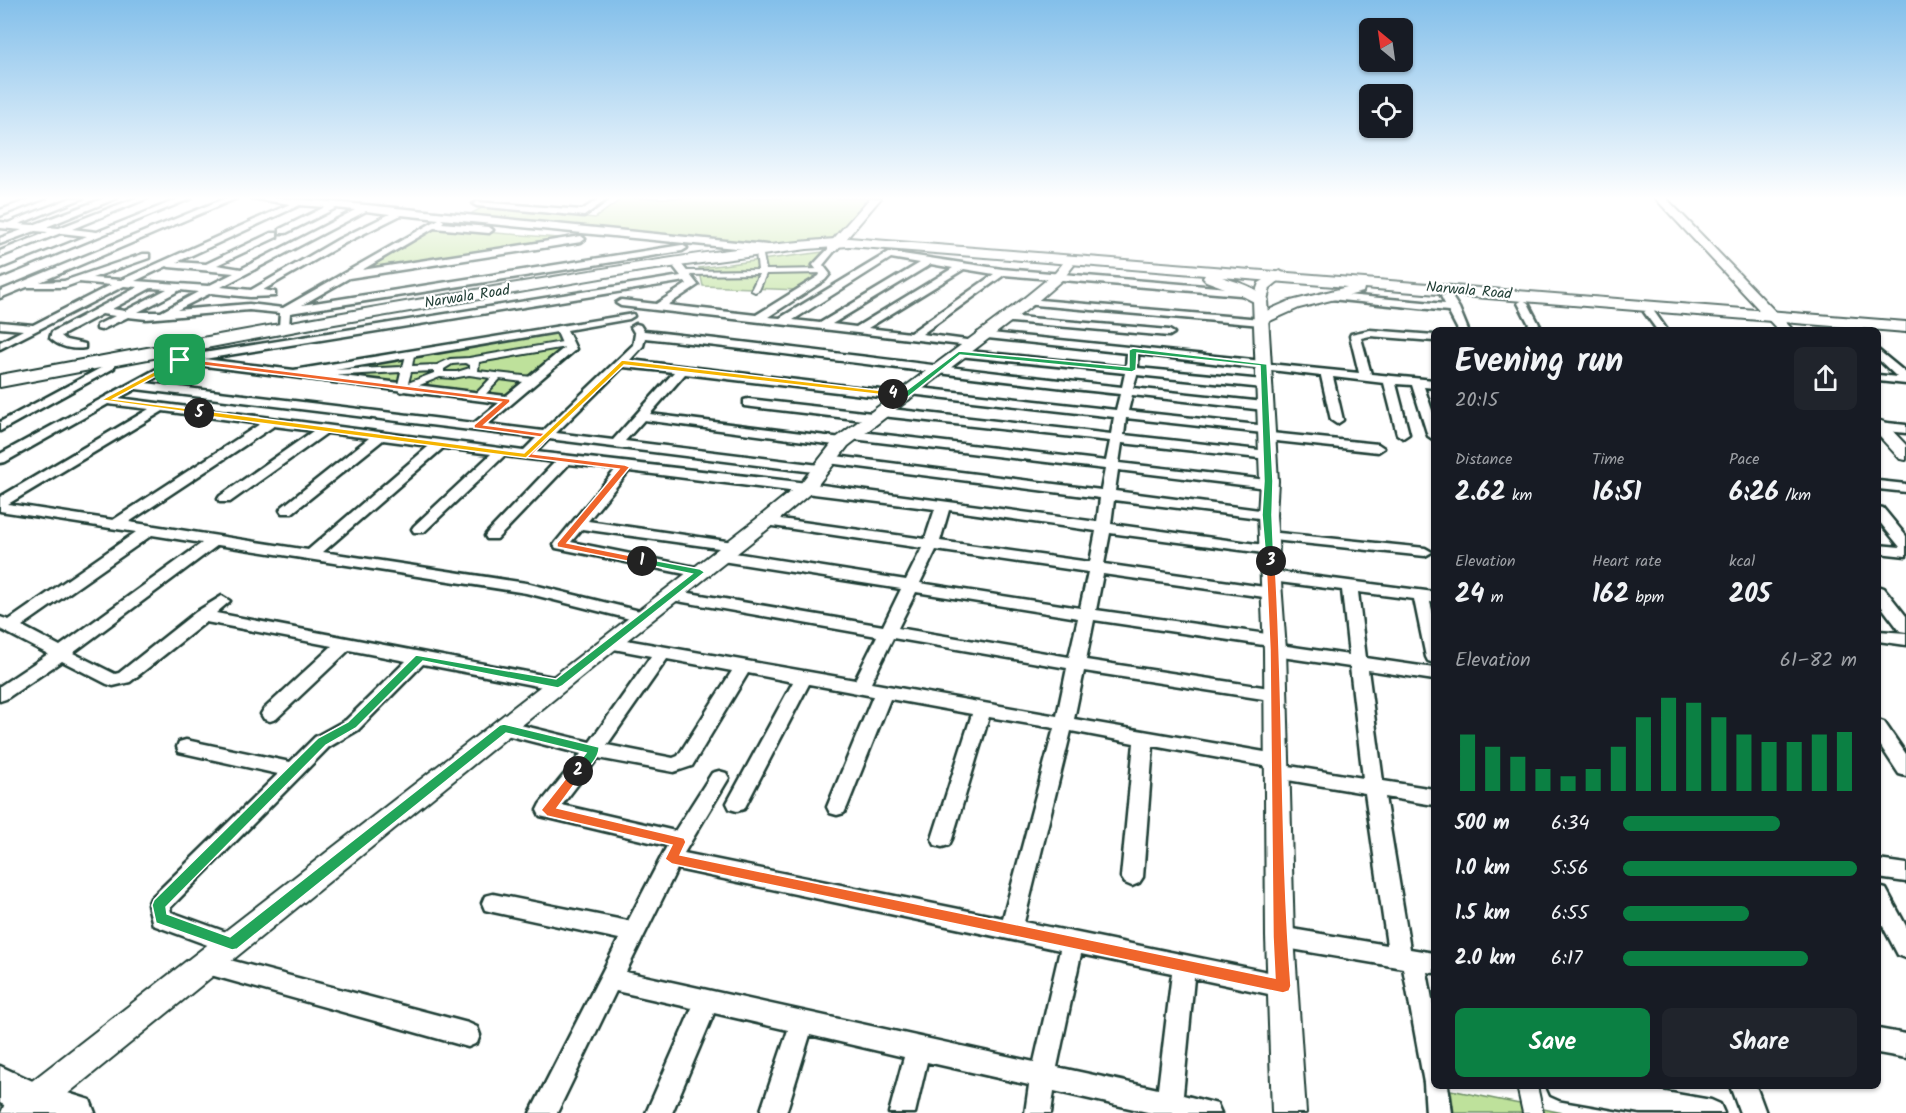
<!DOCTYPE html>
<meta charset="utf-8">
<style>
body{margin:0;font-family:Kalam,sans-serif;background:#20242c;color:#f1f3f6;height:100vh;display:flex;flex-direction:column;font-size:22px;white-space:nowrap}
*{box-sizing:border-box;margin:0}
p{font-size:20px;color:#9ea1a6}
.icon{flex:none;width:33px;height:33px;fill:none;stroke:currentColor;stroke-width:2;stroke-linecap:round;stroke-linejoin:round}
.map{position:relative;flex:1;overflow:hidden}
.sheet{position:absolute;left:1431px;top:327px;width:450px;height:762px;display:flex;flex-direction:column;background:#171b24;border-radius:9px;box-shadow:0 2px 4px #0004}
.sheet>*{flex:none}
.needle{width:39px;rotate:331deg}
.controls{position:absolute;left:1359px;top:18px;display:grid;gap:12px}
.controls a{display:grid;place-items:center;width:54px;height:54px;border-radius:9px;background:#171b24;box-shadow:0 2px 4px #0004;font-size:30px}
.pin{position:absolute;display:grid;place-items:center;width:51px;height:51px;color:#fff;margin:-26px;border-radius:12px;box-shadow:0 3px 9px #0006}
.km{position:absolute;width:30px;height:30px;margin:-15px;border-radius:50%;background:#222;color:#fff;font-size:16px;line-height:30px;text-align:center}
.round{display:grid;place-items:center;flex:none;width:63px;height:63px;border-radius:9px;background:#20242c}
.summary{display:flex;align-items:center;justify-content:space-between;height:102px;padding:0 24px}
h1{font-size:33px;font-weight:700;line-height:45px}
.stats{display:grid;grid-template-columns:repeat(3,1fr);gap:9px;height:102px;padding:6px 24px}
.stats div{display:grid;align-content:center}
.stats b{font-size:26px;font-weight:700}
.stats small{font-size:16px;font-weight:400}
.stats p{font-size:16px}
.chart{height:168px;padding:12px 24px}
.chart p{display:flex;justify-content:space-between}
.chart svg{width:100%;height:108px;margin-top:6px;stroke:#0b8043;stroke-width:6}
.action{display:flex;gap:12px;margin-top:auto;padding:12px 24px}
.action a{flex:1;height:69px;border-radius:9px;background:#0b8043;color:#fff;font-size:24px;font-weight:700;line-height:69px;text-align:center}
.action a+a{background:#20242c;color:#f1f3f6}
ul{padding:0 24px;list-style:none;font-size:20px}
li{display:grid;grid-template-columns:96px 72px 1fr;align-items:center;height:45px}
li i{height:15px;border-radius:8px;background:#0b8043}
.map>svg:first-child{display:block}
.green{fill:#bee19b;stroke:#6e8f68;stroke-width:1.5}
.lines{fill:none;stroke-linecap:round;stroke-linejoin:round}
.pedestrian-casing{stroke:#1f3d34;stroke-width:4}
.minor-casing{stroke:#1f3d34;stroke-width:5}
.tertiary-casing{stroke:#1f3d34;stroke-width:4}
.secondary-casing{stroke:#1f3d34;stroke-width:5}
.primary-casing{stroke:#1f3d34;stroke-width:4}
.pedestrian{fill:#fff;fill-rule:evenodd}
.minor{fill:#fff;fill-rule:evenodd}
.tertiary{fill:#fff;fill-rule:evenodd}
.secondary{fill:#fff;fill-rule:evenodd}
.primary{fill:#fff;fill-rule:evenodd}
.split-1{fill:#f0652b;stroke:#fff;stroke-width:1.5}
.split-2{fill:#22a559;stroke:#fff;stroke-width:1.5}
.split-3{fill:#f0652b;stroke:#fff;stroke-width:1.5}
.split-4{fill:#22a559;stroke:#fff;stroke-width:1.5}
.split-5{fill:#f5b400;stroke:#fff;stroke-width:1.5}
.split-6{fill:#f5b400;stroke:#fff;stroke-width:1.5}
.labels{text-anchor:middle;stroke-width:4.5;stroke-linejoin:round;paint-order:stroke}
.far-street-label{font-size:15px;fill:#1f3d34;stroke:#fff}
</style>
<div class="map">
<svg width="1906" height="1113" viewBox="0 0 1906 1113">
<rect width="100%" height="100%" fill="#fff"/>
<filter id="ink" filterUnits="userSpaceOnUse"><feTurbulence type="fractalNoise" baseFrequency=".0167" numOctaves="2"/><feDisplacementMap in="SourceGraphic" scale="12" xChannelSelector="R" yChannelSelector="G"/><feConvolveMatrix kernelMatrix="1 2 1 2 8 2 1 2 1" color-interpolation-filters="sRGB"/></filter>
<g filter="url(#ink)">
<path class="green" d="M623 198H874L844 237 775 246 466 216 484 207 595 218Z
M436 228 582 240 354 275Z
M823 252 810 267 813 275 819 279 798 290 703 286 699 268Z
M557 333 564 350 506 397 320 373Z
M1451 1090 1563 1113H1454Z"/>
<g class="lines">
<g class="pedestrian-casing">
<path id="pedestrian" d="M756 253 763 255 766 270 823 269 827 271 823 273 766 274 759 290 755 292 751 290 759 274 684 275 680 273 684 271 758 270Z
M568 341 571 342V346L479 362 478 371 532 377 537 380 532 383 500 379 481 399 478 400 473 397 491 378 469 375 453 378 440 377 402 392 397 389 401 372 306 377 301 374 306 371 403 367 406 355 410 352 414 355 412 366 437 365 450 359 469 358ZM465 363 470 365V368L457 372H444V369L452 364ZM434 371V373L408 383 411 372Z
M1517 1086H1537L1543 1113H1523Z"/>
</g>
<g class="minor-casing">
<path id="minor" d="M34 198H46L0 216V210Z
M71 198H83L19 224 33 225 105 198H117L46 227 59 228 136 198H148L72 229 97 232 181 198H192L0 277V271L87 236 61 233 0 257V251L48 232 35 231 0 244V238L22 230 0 228V222L8 223Z
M226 198H237L40 282 64 281 143 254H149V258L92 278 121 280 290 204 251 198H281L366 205 777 246 782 249 777 252 441 219 444 221 442 223 489 227 493 230 489 233 434 228 362 270 581 236 585 239 581 242 349 278 302 305 682 245 687 248 682 251 290 313 289 327 284 330 279 327 280 313 249 310 146 319 128 317 101 330 97 329V325L115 316 102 314 61 336 66 340 85 344V348C73 350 59 347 50 338L52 332 138 287 124 286 0 349V342L23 330 0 328V322L33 325 111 285 79 282 65 287H27L0 298V291ZM300 205 325 207 280 229V233H286L336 208 355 210 241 269 217 265 277 237V233H271L206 264 177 262ZM366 211 390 214 339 239 251 290 221 287ZM401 215 439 219 283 308 249 304 177 310 211 293 250 297 275 296V292L263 290 345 243ZM167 266 169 267 234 273 208 286 135 281ZM151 288 167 289 125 311 112 309ZM180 290 198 292 161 312H138Z
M600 198H609L584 216 477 206 473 204 477 202 582 210Z
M832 245 837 248 823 265 830 274 825 280 768 317 780 318 889 252 1002 269 1252 290 1257 293 1252 296 1004 275 922 334 974 341V345L970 346 621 306 616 303 621 300 656 304 687 284 685 281 204 359 294 370 633 314 634 316 629 319 567 330 576 349 574 351 488 424 543 431 633 345 635 334 631 327 636 324 640 325 644 331C803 348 962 370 1122 387L1125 373 959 356 953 353 959 350 1126 367 1127 353 978 337V333L982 332 1263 361 1269 364 1359 373 1350 336 1351 334 1370 330 1434 335V341L1370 336 1361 338 1371 374 1434 380V388L1424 387 1434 416V440L1428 436 1412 385 1396 384 1409 434 1403 438 1397 434 1384 383 1333 377 1343 420 1337 424 1331 420 1321 376 1138 354V368L1263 380 1269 384 1263 388 1137 375 1133 388 1264 402 1270 406 1264 410 1132 395 1128 411 1267 426 1273 430 1271 433 1378 444 1384 448 1378 452 1267 440 1261 436 1263 433 1126 418 1124 435 1268 451 1275 455 1268 459 1122 443 1119 463 1267 480 1274 484 1267 488 1118 470 1115 491 1267 511 1274 515 1267 519 1114 500 1111 524 1271 546 1278 550 1271 554 1110 533 1104 564 1271 588 1279 593 1271 598 1103 574 1096 610 1274 635 1280 637 1282 641 1280 645 1349 655 1342 590 1271 581 1266 579 1263 576 1266 573 1271 571 1434 592V602H1430L1434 618V663L1428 661 1426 657 1414 599 1358 592 1366 658 1434 668V680L1368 670 1383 781 1434 789V805L1385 797 1410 949 1434 953V973L1427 972 1434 1010V1086H1448L1452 1113H1426L1424 1083 1403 968 1280 947 1272 944 1269 937 1272 930 1280 927 1387 945 1365 793 1276 778 1269 776 1266 771 1269 767 1153 746 1143 877 1139 883 1132 886 1125 883 1121 877 1134 743 1071 731 1024 922 1283 975 1291 978 1295 986 1291 994 1283 997 1194 978 1183 1095 1217 1104 1221 1113H1152L1054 1091 1051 1113H1025L1029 1085 927 1062 915 1113H889L904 1057 810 1035 786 1113H760L788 1030 714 1013 672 1113H646L692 1008 616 991 557 1113H530L619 939 493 912 485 910 482 903 485 896 493 894 628 921 667 846 540 816 537 810 540 804 581 754 498 733 495 728 498 723 504 721 590 742 651 656 603 647 601 643 603 639 609 637 855 680 877 636 672 600 664 595 672 590 883 626 901 589 722 561 715 556 722 551 906 580 922 548 766 525 759 521 766 517 925 539 935 509 629 471 588 521 733 542 738 543 740 546 738 549 733 550 582 529 571 542 705 569 708 572 700 577 556 548 554 545 556 542 616 469 569 464 497 539H487L485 536 487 533 555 462 504 456 424 532H414L412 529 414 526 491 454 443 448 323 552 526 583 648 613 650 617 648 621 642 622 526 593 218 545 73 653 115 674 119 673 196 612 222 596 230 601 216 613 558 678 564 680 567 684 564 688 558 690 423 664 358 730 329 747 170 908 171 912 240 937 243 944 240 951 232 954 153 925 148 905 151 898 278 774 179 752 177 747 179 742 186 740 290 762 315 737 346 720 406 661 349 650 276 719 270 721 264 719 261 714 264 709 332 646 206 622 130 682 113 686 107 684 62 661 6 699 0 701V686L48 654 0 629V617L9 620 136 532 0 511V497L149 409 108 404 5 462 0 463V454L186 353 191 355 681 276 674 267 679 264 682 265 698 285 668 305 756 315 819 276 820 274 813 265ZM891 258 920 263 820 323 793 320ZM931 264 953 268 856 327 832 324ZM964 269 994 274 910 333 868 328ZM557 332 564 348 506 396 318 373ZM645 338C803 355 961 377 1120 394L1116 410 911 387 907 388 906 393 630 360 643 346ZM191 362 197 365 499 403 474 423 146 383 181 363ZM623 367 674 372 613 440 556 433ZM685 374 905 400 909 399 910 394 1114 417 1111 434 882 408 876 412 882 416 1110 441 1106 461 853 431 847 435 853 439 1105 469 1101 490 828 455 821 459 828 463 1100 498 1097 522 807 483 536 452 549 439 822 473 829 469 827 466 625 441 644 420 842 446 848 442 842 438 650 414ZM136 389 536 438 523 451 119 398ZM163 411 260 424 113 520 8 504ZM274 426 313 431 220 496 218 499 220 502H230L327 433 369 438 282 507 280 510 282 513H292L383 440 429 446 308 550 129 522ZM949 510 1096 531 1090 562 940 541ZM152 535 202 543 60 646 22 626ZM936 550 1088 572 1080 608 920 583ZM916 592 1078 618 1069 657 898 628ZM1094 620 1270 646 1267 650 1269 654 1275 656 1350 667 1363 778 1283 765 1285 761 1283 756 1276 754 1074 719 1084 671 1276 701 1282 699 1285 695 1282 691 1276 689 1086 660ZM893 638 1067 668 1057 716 871 683ZM667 659 732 671 678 756 673 758 607 745ZM748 673 793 682 727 803 730 809 737 811 744 809 809 684 873 696 827 807 830 813 837 815 844 813 847 807 890 699 972 714 932 839 935 845 942 847 949 845 952 839 989 717 1054 728 1003 918 684 853 729 778 726 773 719 771 712 773 675 831 562 805 598 758 674 772 692 766ZM677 869 1060 950 1034 1062 626 972ZM1081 954 1172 973 1158 1089 1057 1067Z
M1325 293 1445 304 1441 296 1450 294 1459 308 1468 330H1458L1448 311 1321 298 1320 296Z
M1028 299 1261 319 1266 322 1261 325 1024 304V300Z
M1523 300 1528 303 1542 330H1532L1518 303Z
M1649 309 1653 310 1667 330H1657L1644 312Z
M1005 316 1169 330 1174 333 1169 336 1001 321 1000 319Z
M1853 326 1859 330H1848L1849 327Z
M1878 350 1906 373V384L1878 381V375L1897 377 1878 359Z
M110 363 114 364V368L0 431V422Z
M748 399 872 413 878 417 872 421 744 406V400Z
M1878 422 1906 425V433L1878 430Z
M1878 481 1906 484V492L1878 489Z
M1878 507 1883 508 1906 536V556L1878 553V545L1900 547 1878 520Z
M1269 532 1425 548 1432 552 1425 556 1264 539 1262 536 1264 533Z
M1878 586 1884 588 1906 616V632L1900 631 1878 602Z
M1878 631 1906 633V645L1878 641Z
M1878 720 1884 722 1906 754V776L1899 774 1878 742Z
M1878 860 1906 864V882L1878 878Z
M1878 887 1886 889 1906 926V958L1898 955 1878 917Z
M207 954 468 1023 477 1027 480 1035 477 1043 468 1047 207 974 199 971 196 964 199 957Z
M1878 1029 1906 1034V1058L1878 1053Z
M1547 1086H1631L1711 1100 1720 1104 1724 1113H1640L1560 1099 1551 1095Z
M1730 1086H1756L1766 1113H1740Z"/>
</g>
<g class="tertiary-casing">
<path id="tertiary" d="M870 198H881L836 251H828V245Z
M1655 198H1666L1793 330H1778Z
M1068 261 1074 265 1063 279 1033 305 848 446 813 491 773 525 617 648 44 1113H1L6 1101 759 517 801 483 836 438 1023 299 1055 273 1064 262Z
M1280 271 1286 275 1270 288 1267 300 1278 481 1276 515 1286 650 1294 937 1306 1113H1272L1266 937 1264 650 1258 515 1260 481 1253 300 1259 283Z
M1878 420 1884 422 1906 445V460L1900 459 1878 435Z"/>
</g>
<g class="secondary-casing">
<path id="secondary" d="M0 1066 39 1084 90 1100 95 1113H20L0 1103Z"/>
</g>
<g class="primary-casing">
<path id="primary" d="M849 238 1906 322V332L1364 288 1363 292 1299 308 1261 325 1253 320 1255 316 1287 302 1347 287 1222 277C1237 282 1257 287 1268 300L1266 303 1260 305 1233 291 1206 281 1203 278 1205 275 849 246 807 249 641 271 323 326 0 387V375C172 343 344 312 517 283 628 265 737 245 849 238Z"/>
</g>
<use href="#pedestrian" class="pedestrian"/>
<use href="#minor" class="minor"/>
<use href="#tertiary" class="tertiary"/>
<use href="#secondary" class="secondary"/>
<use href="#primary" class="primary"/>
</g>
</g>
<linearGradient id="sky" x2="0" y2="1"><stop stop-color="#83bfea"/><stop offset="0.56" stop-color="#fff"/><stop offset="1" stop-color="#fff" stop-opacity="0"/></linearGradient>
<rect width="1906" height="354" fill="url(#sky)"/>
<path class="split-1" d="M180 358 510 399V402L484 425 550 434V437L533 454 625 465 630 467 567 543 642 558 647 561 642 564 557 547V543L619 469 523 457V454L541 437 474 428V425L501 402 177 362Z"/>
<path class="split-2" d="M642 558 700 569 705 572 562 686 558 688 423 661 356 728 326 745 166 907 167 914 230 937 500 725 504 724 599 747C600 756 587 772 578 776L572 771 586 753 506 733 237 949 232 950 156 923 152 905 154 900 318 738 348 722 416 655 556 679 692 574 639 563 637 561Z"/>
<path class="split-3" d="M1271 558 1275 561C1284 703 1280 845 1291 986L1289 991 1283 993 672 864 665 859 672 845 547 816 541 810 574 768 578 766 584 771 557 808 684 838 686 842 680 855 1275 978 1273 937 1270 650 1266 561Z"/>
<path class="split-4" d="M1133 348 1267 364 1273 481 1272 515 1274 563 1266 561 1262 515 1264 481 1260 366 1137 353 1136 370 1132 372 960 355 908 397 889 394 893 392 903 393 959 351 1129 367V350Z"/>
<path class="split-5" d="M622 360 893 392 897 394 893 396 624 365 526 458 199 415 195 413 199 410 524 453Z"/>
<path class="split-6" d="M180 358 182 362 113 399 199 410 203 413 202 414 101 400Z"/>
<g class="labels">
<g class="far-street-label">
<text transform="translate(1469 290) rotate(5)" y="5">Narwala Road</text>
<text transform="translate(467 296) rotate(-9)" y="5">Narwala Road</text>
</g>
</g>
</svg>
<div class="controls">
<a><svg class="needle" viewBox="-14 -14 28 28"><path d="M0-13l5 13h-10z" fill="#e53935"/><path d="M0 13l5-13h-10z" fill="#9ea1a6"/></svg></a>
<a><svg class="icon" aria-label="locate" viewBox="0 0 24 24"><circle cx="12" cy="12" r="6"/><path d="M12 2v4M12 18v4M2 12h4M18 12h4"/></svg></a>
</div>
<div class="pin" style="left:180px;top:360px;background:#1e9e55"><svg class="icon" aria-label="arrive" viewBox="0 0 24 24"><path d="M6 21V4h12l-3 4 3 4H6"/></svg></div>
<b class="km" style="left:642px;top:561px">1</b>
<b class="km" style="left:578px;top:771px">2</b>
<b class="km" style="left:1271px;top:561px">3</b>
<b class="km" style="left:893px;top:394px">4</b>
<b class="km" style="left:199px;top:413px">5</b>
<section class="sheet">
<div class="summary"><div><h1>Evening run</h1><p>20:15</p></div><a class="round"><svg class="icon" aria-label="share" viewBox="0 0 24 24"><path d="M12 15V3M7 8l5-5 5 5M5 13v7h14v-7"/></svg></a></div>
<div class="stats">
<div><p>Distance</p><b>2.62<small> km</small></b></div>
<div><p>Time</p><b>16:51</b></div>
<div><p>Pace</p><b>6:26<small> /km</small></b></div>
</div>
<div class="stats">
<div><p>Elevation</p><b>24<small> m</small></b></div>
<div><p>Heart rate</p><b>162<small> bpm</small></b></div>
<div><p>kcal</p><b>205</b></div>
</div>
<div class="chart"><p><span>Elevation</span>61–82 m</p>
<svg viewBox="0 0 160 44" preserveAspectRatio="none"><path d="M5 44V21M15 44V26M25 44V30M35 44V35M45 44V38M55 44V35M65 44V26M75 44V14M85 44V6M95 44V8M105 44V14M115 44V21M125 44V24M135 44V24M145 44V21M155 44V20"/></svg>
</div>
<ul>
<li><b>500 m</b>6:34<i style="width:67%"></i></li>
<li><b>1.0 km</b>5:56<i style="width:100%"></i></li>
<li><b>1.5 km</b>6:55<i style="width:54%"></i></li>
<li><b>2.0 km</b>6:17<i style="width:79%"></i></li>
</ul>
<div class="action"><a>Save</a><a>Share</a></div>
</section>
</div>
